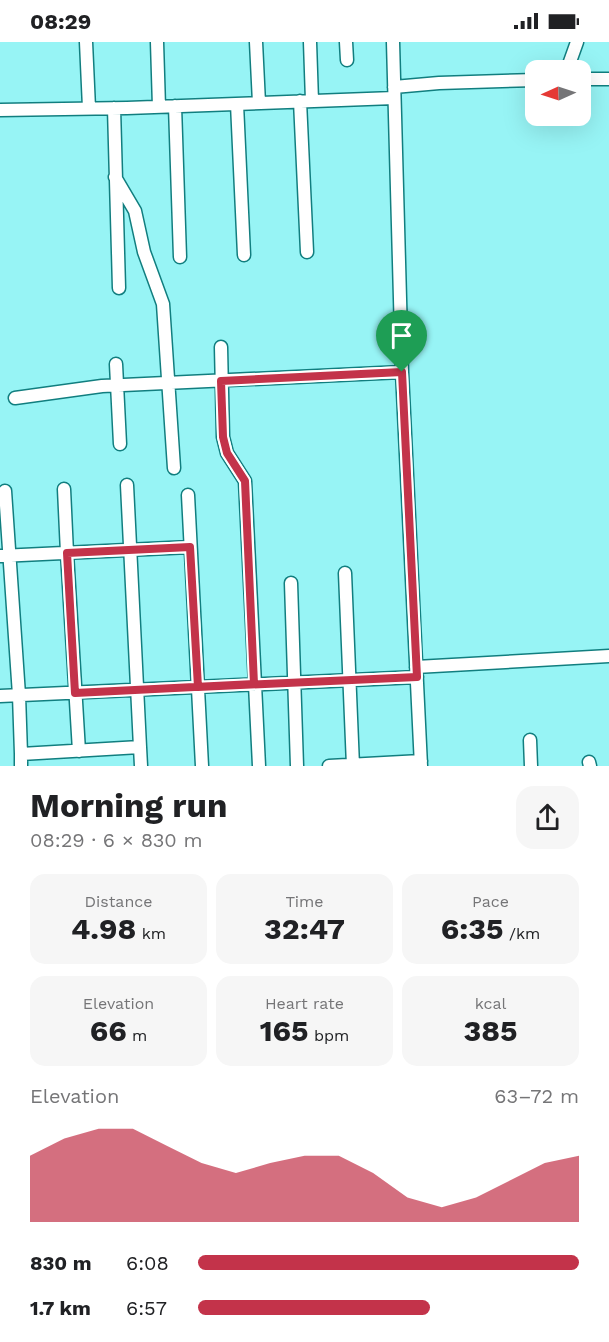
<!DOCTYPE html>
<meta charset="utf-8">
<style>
body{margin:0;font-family:"Work Sans",sans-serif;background:#f6f6f6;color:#202124;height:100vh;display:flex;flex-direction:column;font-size:22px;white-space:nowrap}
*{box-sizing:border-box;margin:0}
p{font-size:20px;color:#757577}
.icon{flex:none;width:33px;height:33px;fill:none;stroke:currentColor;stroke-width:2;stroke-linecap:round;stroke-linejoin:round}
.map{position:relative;height:724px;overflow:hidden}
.drawer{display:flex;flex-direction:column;background:#fff;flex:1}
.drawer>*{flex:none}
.needle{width:39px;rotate:267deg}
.controls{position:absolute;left:525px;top:18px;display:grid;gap:12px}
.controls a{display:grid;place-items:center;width:66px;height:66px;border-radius:12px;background:#fff;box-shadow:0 6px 24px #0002;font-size:30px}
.pin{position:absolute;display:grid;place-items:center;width:51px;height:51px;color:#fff;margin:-62px -26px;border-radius:50% 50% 50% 0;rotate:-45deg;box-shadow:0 0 6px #0007}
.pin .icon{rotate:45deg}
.round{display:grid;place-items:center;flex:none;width:63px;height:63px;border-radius:18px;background:#f6f6f6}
.summary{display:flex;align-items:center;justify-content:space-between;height:102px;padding:0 30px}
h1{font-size:33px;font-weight:700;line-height:45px}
.figures{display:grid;grid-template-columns:repeat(3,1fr);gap:9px;height:102px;padding:6px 30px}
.figures div{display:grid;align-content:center;border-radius:15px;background:#f6f6f6;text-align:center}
.figures b{font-size:30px;font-weight:700}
.figures small{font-size:16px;font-weight:400}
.figures p{font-size:16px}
.chart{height:168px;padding:12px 30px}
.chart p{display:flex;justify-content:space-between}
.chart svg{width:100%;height:108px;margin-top:6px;fill:#c3334a;opacity:.7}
ul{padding:0 30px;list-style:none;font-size:20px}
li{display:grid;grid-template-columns:96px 72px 1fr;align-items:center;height:45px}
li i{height:15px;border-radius:8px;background:#c3334a}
.status{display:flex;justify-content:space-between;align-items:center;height:42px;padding:0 30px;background:#fff;direction:ltr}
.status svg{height:16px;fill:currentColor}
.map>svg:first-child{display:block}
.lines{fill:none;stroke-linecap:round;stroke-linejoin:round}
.street-casing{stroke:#117e7f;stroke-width:15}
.street{stroke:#fff;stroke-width:12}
.route-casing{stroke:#fff;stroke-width:12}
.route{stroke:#c3334a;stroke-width:8}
</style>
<div class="status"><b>08:29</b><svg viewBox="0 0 49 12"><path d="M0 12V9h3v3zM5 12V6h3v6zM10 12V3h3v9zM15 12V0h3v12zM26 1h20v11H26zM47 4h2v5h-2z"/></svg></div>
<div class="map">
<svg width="609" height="724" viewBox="0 0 609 724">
<rect width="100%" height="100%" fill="#97f4f5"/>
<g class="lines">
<g class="street-casing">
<path id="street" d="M86 0 89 66
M157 0 159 65
M256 0 259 61
M310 0 312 59
M346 0 347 18
M393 0 402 330 421 724
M567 28 577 0
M580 37H609
M394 45 439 41 536 38
M300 59 307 210
M237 62 244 213
M175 64 180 215
M114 66 119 246
M0 68 127 66 394 56
M115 135 135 169 144 210 163 262 174 426
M221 305 223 395 227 411 245 439 259 724
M116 322 120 402
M15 356 102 344 402 330
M127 443 140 705
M64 447 67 511 79 709
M5 449 19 653 21 712
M188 453 202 724
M0 514 190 505
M345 531 353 724
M291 541 297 724
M416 625 609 614
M0 654 417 635
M530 698 531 724
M589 720 590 724
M21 724V712L140 705 141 724
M329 724 421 719"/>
</g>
<use href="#street" class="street"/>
</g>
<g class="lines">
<g class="route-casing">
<path id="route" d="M402 330 221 339 223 395 227 411 245 439 254 642C195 645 135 648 75 651L67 511 190 505 198 645 417 635 402 330"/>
</g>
<use href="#route" class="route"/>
</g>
</svg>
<div class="controls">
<a><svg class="needle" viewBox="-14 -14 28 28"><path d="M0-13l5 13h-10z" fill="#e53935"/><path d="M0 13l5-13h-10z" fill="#757577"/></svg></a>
</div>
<div class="pin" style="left:402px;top:330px;background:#1e9e55"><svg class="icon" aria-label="arrive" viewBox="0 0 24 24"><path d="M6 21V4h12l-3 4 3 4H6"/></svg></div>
</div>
<section class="drawer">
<div class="summary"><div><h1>Morning run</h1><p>08:29 · 6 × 830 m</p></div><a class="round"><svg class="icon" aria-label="share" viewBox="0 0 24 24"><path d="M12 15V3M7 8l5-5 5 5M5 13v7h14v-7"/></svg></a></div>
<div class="figures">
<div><p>Distance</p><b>4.98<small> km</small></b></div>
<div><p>Time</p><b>32:47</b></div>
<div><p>Pace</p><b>6:35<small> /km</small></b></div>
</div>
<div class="figures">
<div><p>Elevation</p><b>66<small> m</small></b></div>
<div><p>Heart rate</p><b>165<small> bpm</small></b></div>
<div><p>kcal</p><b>385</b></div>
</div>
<div class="chart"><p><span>Elevation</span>63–72 m</p>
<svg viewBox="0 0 160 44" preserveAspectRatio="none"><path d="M0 44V17L10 10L20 6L30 6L40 13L50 20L60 24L70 20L80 17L90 17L100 24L110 34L120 38L130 34L140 27L150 20L160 17V44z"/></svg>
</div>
<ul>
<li><b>830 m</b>6:08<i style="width:100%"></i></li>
<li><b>1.7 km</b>6:57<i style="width:61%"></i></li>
</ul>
</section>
